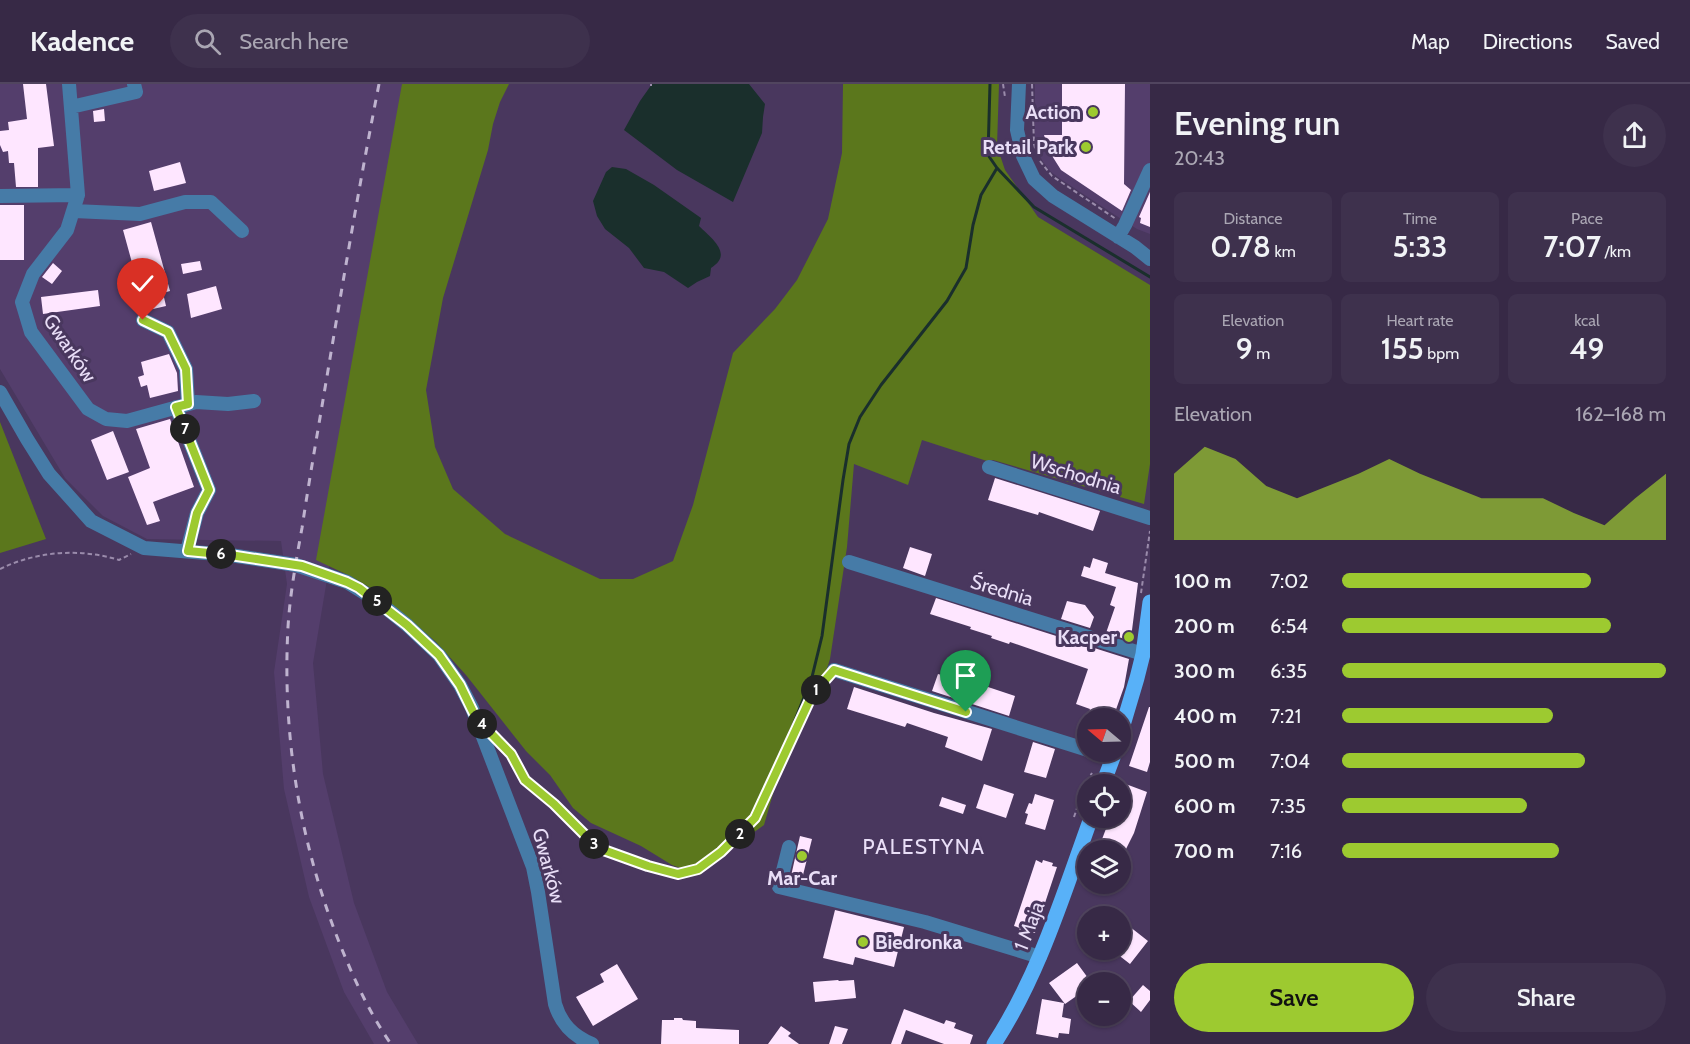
<!DOCTYPE html>
<meta charset="utf-8">
<style>
body{margin:0;font-family:Cabin,sans-serif;background:#3e314d;color:#f1f3f6;height:100vh;display:flex;flex-direction:column;font-size:22px;white-space:nowrap}
*{box-sizing:border-box;margin:0}
p{font-size:20px;color:#aaa6b3}
.icon{flex:none;width:33px;height:33px;fill:none;stroke:currentColor;stroke-width:2;stroke-linecap:round;stroke-linejoin:round}
.map{position:relative;flex:1;overflow:hidden}
.panel{display:flex;flex-direction:column;background:#372946;width:540px}
.panel>*{flex:none}
.needle{width:39px;rotate:289deg}
.tools{position:absolute;left:1077px;top:624px;display:grid;gap:12px}
.tools a{display:grid;place-items:center;width:54px;height:54px;border-radius:50%;background:#372946;box-shadow:0 2px 4px #0004,0 0 0 2px #51455f;font-size:30px}
.pin{position:absolute;display:grid;place-items:center;width:51px;height:51px;color:#fff;margin:-62px -26px;border-radius:50% 50% 50% 0;rotate:-45deg;box-shadow:0 0 6px #0007}
.pin .icon{rotate:45deg}
.km{position:absolute;width:30px;height:30px;margin:-15px;border-radius:50%;background:#222;color:#fff;font-size:16px;line-height:30px;text-align:center}
.round{display:grid;place-items:center;flex:none;width:63px;height:63px;border-radius:32px;background:#3e314d}
.head{display:flex;align-items:center;justify-content:space-between;height:102px;padding:0 24px}
h1{font-size:33px;font-weight:600;line-height:45px}
.figures{display:grid;grid-template-columns:repeat(3,1fr);gap:9px;height:102px;padding:6px 24px}
.figures div{display:grid;align-content:center;border-radius:9px;background:#3e314d;text-align:center}
.figures b{font-size:30px;font-weight:600}
.figures small{font-size:16px;font-weight:400}
.figures p{font-size:16px}
.chart{height:168px;padding:12px 24px}
.chart p{display:flex;justify-content:space-between}
.chart svg{width:100%;height:108px;margin-top:6px;fill:#9dca30;opacity:.7}
.primary-button{display:flex;gap:12px;margin-top:auto;padding:12px 24px}
.primary-button a{flex:1;height:69px;border-radius:36px;background:#9dca30;color:#111;font-size:24px;font-weight:600;line-height:69px;text-align:center}
.primary-button a+a{background:#3e314d;color:#f1f3f6}
ul{padding:0 24px;list-style:none;font-size:20px}
li{display:grid;grid-template-columns:96px 72px 1fr;align-items:center;height:45px}
li i{height:15px;border-radius:8px;background:#9dca30}
header{display:flex;align-items:center;gap:36px;box-sizing:border-box;height:84px;padding:0 30px;background:#372946;border-bottom:2px solid #51455f}
header strong{font-size:28px}
nav{display:flex;gap:33px;margin-inline-start:auto;font-size:21px}
.search{width:420px;height:54px;background:#3e314d;display:flex;align-items:center;gap:15px;box-sizing:border-box;padding:0 21px;border-radius:33px;color:#aaa6b3;font-size:22px}
main{display:flex;flex:1;min-height:0}
.map>svg:first-child{display:block}
.built{fill:#543e6c}
.green{fill:#5b771c}
.water{fill:#1a2f2c}
.lines{fill:none;stroke-linecap:round;stroke-linejoin:round}
.stream{stroke:#1a2f2c;stroke-width:3}
.building{fill:#fee6ff}
.path{stroke:#9a8bab;stroke-width:2;stroke-dasharray:4.5 3;stroke-linecap:butt}
.minor{stroke:#467ba7;stroke-width:14}
.major{stroke:#58b1f8;stroke-width:15}
.rail{stroke:#bfb3cf;stroke-width:3;stroke-dasharray:8 8;stroke-linecap:butt}
.route-casing{stroke:#fff;stroke-width:12}
.route{stroke:#9dca30;stroke-width:8}
.poi-dot{fill:#9dca30;stroke:#49375e;stroke-width:2}
.labels{text-anchor:middle;stroke-width:6;stroke-linejoin:round;paint-order:stroke}
.poi-label{font-size:20px;font-weight:bold;fill:#e9def7;stroke:#49375e;text-anchor:end}
.street-label{font-size:20px;fill:#e9def7;stroke:#49375e}
.neighbourhood-label{font-size:21px;letter-spacing:1.5px;fill:#e9def7;stroke:#49375e}
</style>
<header>
<strong>Kadence</strong>
<div class="search"><svg class="icon" aria-label="search" viewBox="0 0 24 24"><circle cx="10" cy="10" r="6"/><path d="M15 15l6 6"/></svg>Search here</div>
<nav><a>Map</a><a>Directions</a><a>Saved</a></nav>
</header>
<main>
<div class="map">
<svg width="1150" height="960" viewBox="0 0 1150 960">
<rect width="100%" height="100%" fill="#49375e"/>
<path class="built" d="M0 0H410L313 579 323 690 354 819 387 908 418 960H374L344 908 309 813 284 705 274 588 287 500 281 457 147 455 103 432 65 394 0 285Z
M1035 0H1150V150L1137 145 1115 131 1062 96 1051 88 1043 78 1039 70 1035 52Z"/>
<path class="green" d="M402 0H509L500 18 493 40 488 66 443 214 426 306 435 363 453 405 505 450 600 495H633L673 477 693 421 733 269 775 225 797 196 828 135 842 69 843 0H999L997 62 1005 86 1038 133 1150 201V380L1144 420 993 376 987 377 922 356 908 401 854 380 847 463 830 575 822 600 781 682 764 741 714 777 700 791 672 781 641 762 591 739 573 724 550 691 526 667 466 591 436 558 376 507 350 492 316 476Z
M0 338 46 455 0 469Z"/>
<path class="water" d="M652 0H749L765 20 763 33 762 49 733 118 677 86 624 46 640 17Z
M612 83 626 85 654 101 701 134 699 142C711 154 734 170 711 184L710 192 697 198 688 204 664 188 644 184 629 164 605 145 597 132 593 117 606 88Z"/>
<g class="lines">
<path class="stream" d="M990 0 988 71 997 84 1034 123 1150 193
M773 692 812 593 822 552 843 396 849 360 860 333 881 301 947 217 966 184 973 141 981 111 997 84"/>
</g>
<path class="building" d="M23 0H46L54 62 38 64V103H16L14 79H9L8 67 3 68 0 61V47L9 46 8 38 27 35Z
M1062 0H1125L1124 100 1131 106 1122 127 1061 86 1049 67 1044 51H1062Z
M104 25 105 37 94 38 93 27Z
M180 78 186 99 154 107 149 87Z
M1150 108V143L1140 139 1141 134 1139 133Z
M0 121H24V176H0Z
M151 138 170 207 163 209 166 222 153 225 150 213 142 215 123 146Z
M200 177 202 186 183 190 181 180Z
M53 179 62 187 52 200 42 193Z
M216 202 222 225 191 234 187 210Z
M98 206 100 222 43 230 41 213Z
M169 270 177 289 178 307 150 314 147 301 141 303 138 293 144 291 141 278Z
M170 335 194 403 153 418 160 437 147 441 128 393 150 384 136 345Z
M113 347 129 388 107 396 91 356Z
M995 394 1100 427 1093 447 1039 428 1038 431 988 416Z
M910 463 932 470 925 492 903 484Z
M1093 474 1108 479 1105 489 1138 499 1131 554 1128 556 1106 549 1115 523 1110 521 1116 503 1081 492 1084 482 1090 484Z
M936 514 1129 575 1124 603 1113 634H1087L1090 625 1076 620 1088 585 1010 558 1009 560 991 554 992 552 970 545 971 543 930 530Z
M1067 517 1085 521 1094 533 1090 544 1061 535Z
M938 590 948 593 949 590 1015 612 1009 632 932 607Z
M854 603 934 629 992 645 982 677 945 663 948 653 907 639 905 643 847 625Z
M1149 623H1150V678L1147 688 1129 682Z
M1033 658 1055 665 1046 694 1024 688Z
M1123 699 1147 708 1134 749 1125 767 1101 758 1110 734H1120V705Z
M984 700 1014 710 1006 734 976 724Z
M1035 710 1054 716 1045 746 1025 740 1028 730 1025 729 1029 719 1032 720Z
M942 713 966 721 963 730 939 722Z
M800 752 812 755 802 795 791 792Z
M1036 776 1042 779 1043 776 1053 779 1052 782 1057 783 1035 849 1030 848 1029 849 1019 846 1020 844 1014 842Z
M835 826 904 843 894 883 855 873 853 881 823 874Z
M1120 835 1148 857 1130 880 1112 866H1120Z
M1077 879 1088 894V904L1065 920 1049 899Z
M617 880 638 915 593 942 576 913 604 898 600 890Z
M838 896 839 897 854 896 856 914 815 918 813 898Z
M1143 901 1150 907V916L1141 928 1129 917Z
M1042 915 1064 919 1062 933 1071 935 1069 950 1059 949 1058 954 1036 950Z
M904 925 944 940 946 936 956 939 954 944 973 951 970 960H944L906 946 901 960H891Z
M674 934H682L683 936 696 937V944L739 946V960H661L662 936H674Z
M781 942 791 949 788 952 799 960H768Z
M835 942 848 945 842 960H829Z"/>
<g class="lines">
<path class="path" d="M651 0V2
M1003 0 1005 13
M1032 0 1034 60 1037 72
M1040 77 1052 92 1116 135
M0 485C37 467 80 464 119 476L131 470
M1141 509 1150 447
M499 659 511 671 525 696 553 720 598 763 648 782 678 790 698 785 721 768 755 734 812 611 826 595
M1074 733 1085 701 1092 689"/>
<path class="minor" d="M1019 0 1017 46 1023 72 1034 95 1053 112 1135 163 1150 175
M71 23 136 8 134 0
M78 111 67 146 33 190 22 218 31 248 88 325 106 335 127 337 196 318 228 320 254 317
M0 112 78 111 69 0
M74 127 140 130 185 118H211L242 147
M1118 153 1125 141 1150 86
M143 236 168 248 186 285 188 320
M0 308 27 355 49 390 91 437 144 464 230 471 296 481 347 498 376 516 407 541 439 571 460 601 472 624 533 783 538 808 555 920C561 940 573 952 592 960
M176 323 209 406 197 429 187 467
M989 383 1150 434
M849 478 1143 570
M834 586 1088 666
M1091 668 1113 674
M789 763 779 803 925 838 1040 873"/>
<path class="major" d="M1120 651 1137 594 1143 570 1150 518
M1103 700 1115 668
M994 960C1039 891 1063 811 1091 734"/>
<path class="rail" d="M379 0C358 107 340 215 322 322 315 363 308 404 302 444 296 477 290 510 288 543 282 652 300 761 341 863 355 897 370 930 391 960"/>
</g>
<g class="lines">
<g class="route-casing">
<path id="route" d="M143 236 168 248 186 285 188 320 176 323 209 406 197 429 188 467 230 471 302 482 347 498 359 504 407 541 439 571 460 601 476 634 511 670 525 696 554 720 598 764 648 782 678 790 698 785 721 768 755 734 812 611 834 586 966 628"/>
</g>
<use href="#route" class="route"/>
</g>
<g class="poi-dot">
<circle cx="1093" cy="28" r="6"/>
<circle cx="1086" cy="63" r="6"/>
<circle cx="1129" cy="553" r="6"/>
<circle cx="802" cy="772" r="6"/>
<circle cx="863" cy="858" r="6"/>
</g>
<g class="labels">
<g class="poi-label">
<text x="1081" y="35">Action</text>
<text x="1074" y="70">Retail Park</text>
<text x="1117" y="560">Kacper</text>
<text x="802" y="801" text-anchor="middle">Mar-Car</text>
<text x="875" y="865" text-anchor="start">Biedronka</text>
</g>
<g class="street-label">
<text transform="translate(70 264) rotate(56)" y="7">Gwarków</text>
<text transform="translate(1076 390) rotate(17)" y="7">Wschodnia</text>
<text transform="translate(1002 506) rotate(17)" y="7">Średnia</text>
<text transform="translate(549 782) rotate(75)" y="7">Gwarków</text>
<text transform="translate(1029 842) rotate(-69)" y="7">1 Maja</text>
</g>
<g class="neighbourhood-label">
<text x="924" y="770">PALESTYNA</text>
</g>
</g>
</svg>
<div class="tools">
<a><svg class="needle" viewBox="-14 -14 28 28"><path d="M0-13l5 13h-10z" fill="#e53935"/><path d="M0 13l5-13h-10z" fill="#aaa6b3"/></svg></a>
<a><svg class="icon" aria-label="locate" viewBox="0 0 24 24"><circle cx="12" cy="12" r="6"/><path d="M12 2v4M12 18v4M2 12h4M18 12h4"/></svg></a>
<a><svg class="icon" aria-label="layers" viewBox="0 0 24 24"><path d="M12 4l9 5-9 5-9-5zM3 14l9 5 9-5"/></svg></a>
<a>+</a>
<a>−</a>
</div>
<div class="pin" style="left:966px;top:628px;background:#1e9e55"><svg class="icon" aria-label="arrive" viewBox="0 0 24 24"><path d="M6 21V4h12l-3 4 3 4H6"/></svg></div>
<div class="pin" style="left:143px;top:236px;background:#d93025"><svg class="icon" aria-label="check" viewBox="0 0 24 24"><path d="M5 12l5 5 9-10"/></svg></div>
<b class="km" style="left:816px;top:606px">1</b>
<b class="km" style="left:740px;top:750px">2</b>
<b class="km" style="left:594px;top:760px">3</b>
<b class="km" style="left:482px;top:640px">4</b>
<b class="km" style="left:377px;top:517px">5</b>
<b class="km" style="left:221px;top:470px">6</b>
<b class="km" style="left:185px;top:345px">7</b>
</div>
<section class="panel">
<div class="head"><div><h1>Evening run</h1><p>20:43</p></div><a class="round"><svg class="icon" aria-label="share" viewBox="0 0 24 24"><path d="M12 15V3M7 8l5-5 5 5M5 13v7h14v-7"/></svg></a></div>
<div class="figures">
<div><p>Distance</p><b>0.78<small> km</small></b></div>
<div><p>Time</p><b>5:33</b></div>
<div><p>Pace</p><b>7:07<small> /km</small></b></div>
</div>
<div class="figures">
<div><p>Elevation</p><b>9<small> m</small></b></div>
<div><p>Heart rate</p><b>155<small> bpm</small></b></div>
<div><p>kcal</p><b>49</b></div>
</div>
<div class="chart"><p><span>Elevation</span>162–168 m</p>
<svg viewBox="0 0 160 44" preserveAspectRatio="none"><path d="M0 44V17L10 6L20 11L30 22L40 27L50 22L60 17L70 11L80 17L90 22L100 27L110 27L120 27L130 33L140 38L150 27L160 17V44z"/></svg>
</div>
<ul>
<li><b>100 m</b>7:02<i style="width:77%"></i></li>
<li><b>200 m</b>6:54<i style="width:83%"></i></li>
<li><b>300 m</b>6:35<i style="width:100%"></i></li>
<li><b>400 m</b>7:21<i style="width:65%"></i></li>
<li><b>500 m</b>7:04<i style="width:75%"></i></li>
<li><b>600 m</b>7:35<i style="width:57%"></i></li>
<li><b>700 m</b>7:16<i style="width:67%"></i></li>
</ul>
<div class="primary-button"><a>Save</a><a>Share</a></div>
</section>
</main>
